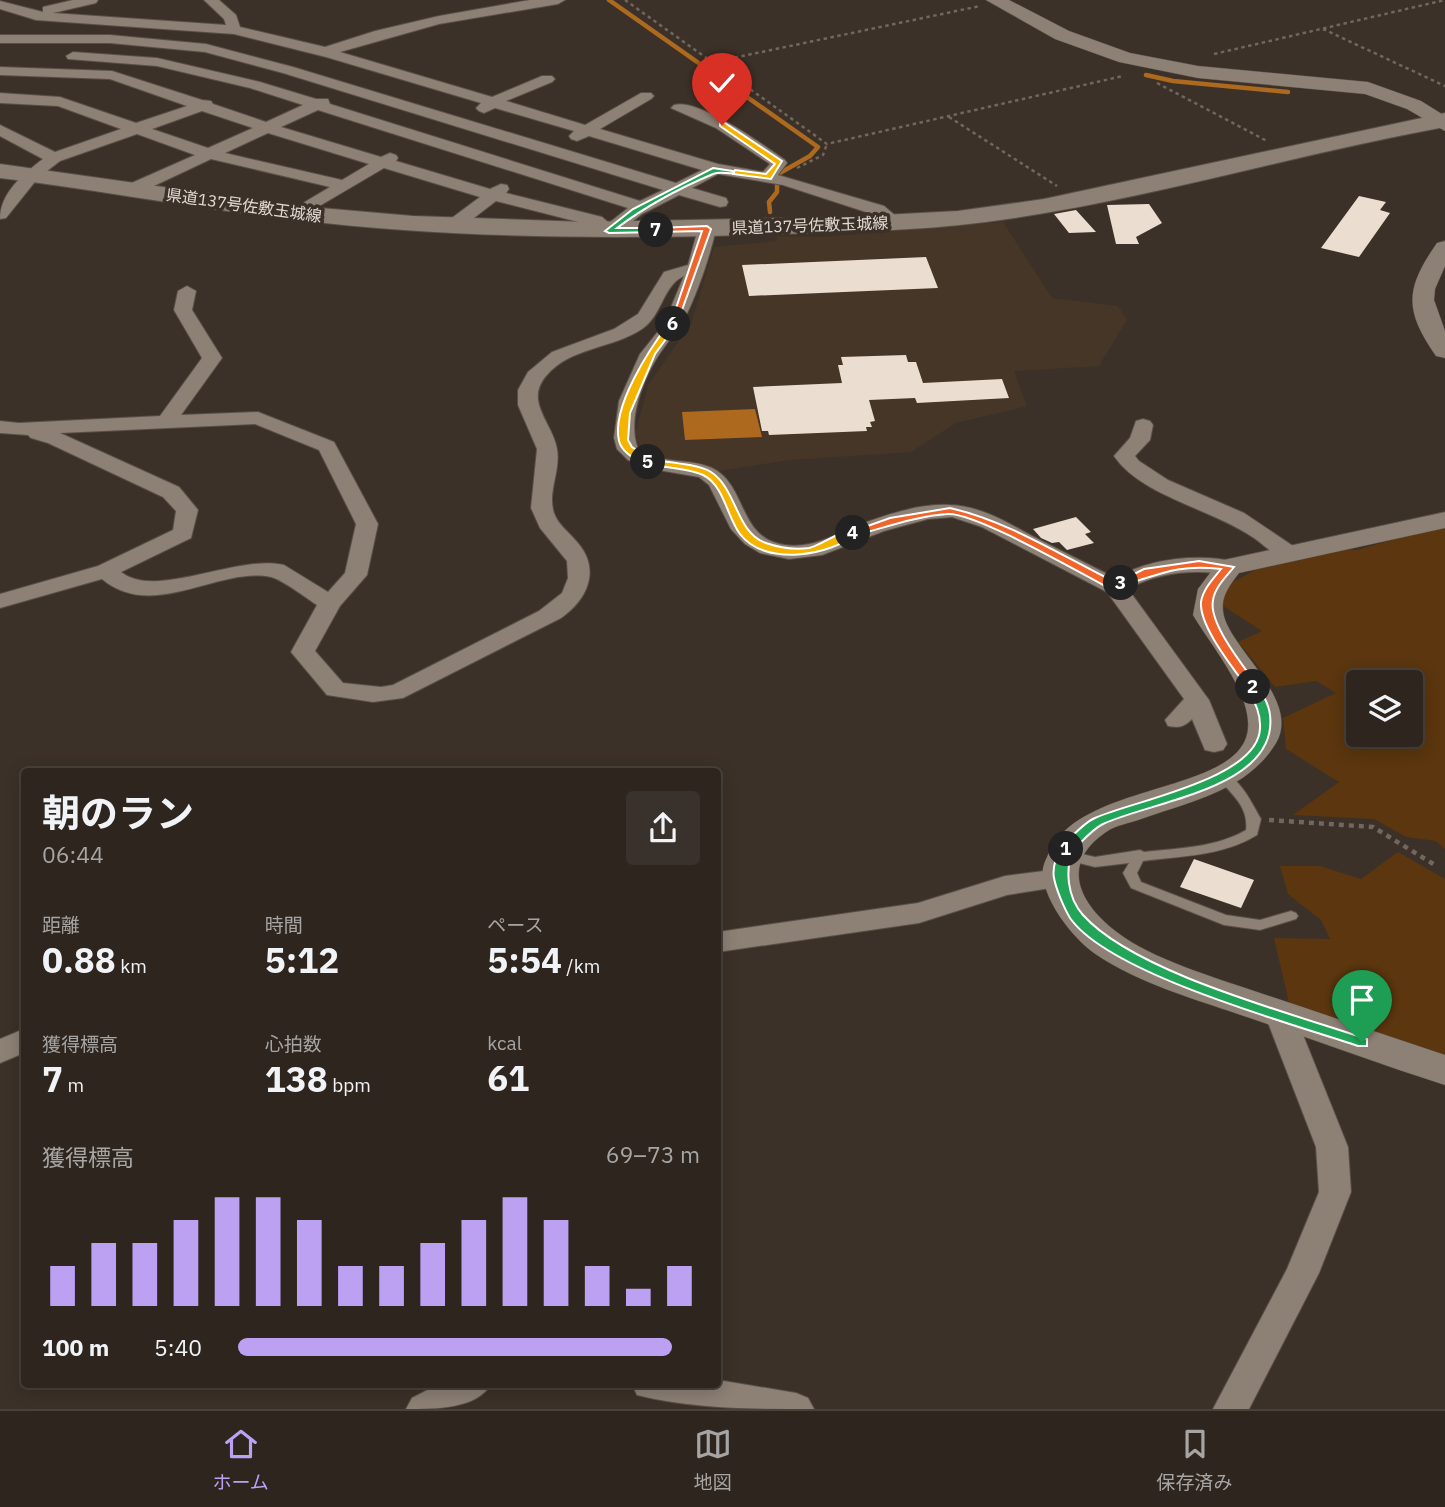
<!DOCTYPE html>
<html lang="ja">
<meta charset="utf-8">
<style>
body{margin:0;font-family:"IBM Plex Sans","Noto Sans JP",sans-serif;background:#39312b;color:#f1f3f6;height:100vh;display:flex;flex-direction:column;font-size:26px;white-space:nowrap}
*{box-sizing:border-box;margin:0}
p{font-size:23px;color:#a7a5a4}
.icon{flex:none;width:38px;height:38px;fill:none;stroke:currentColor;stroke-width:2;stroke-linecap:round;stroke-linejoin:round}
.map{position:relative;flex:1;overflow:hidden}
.panel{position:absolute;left:21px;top:768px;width:700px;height:620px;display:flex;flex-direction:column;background:#2d251e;border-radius:7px;box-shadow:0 4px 18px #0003,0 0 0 2px #48423c}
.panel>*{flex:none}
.buttons{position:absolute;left:1346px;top:670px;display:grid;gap:14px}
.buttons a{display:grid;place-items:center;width:77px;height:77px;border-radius:7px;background:#2d251e;box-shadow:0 4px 18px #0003,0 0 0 2px #48423c;font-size:35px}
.pin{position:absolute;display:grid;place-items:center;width:60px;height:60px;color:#fff;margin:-72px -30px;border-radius:50% 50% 50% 0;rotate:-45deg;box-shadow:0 0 7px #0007}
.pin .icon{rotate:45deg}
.km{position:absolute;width:35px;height:35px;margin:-18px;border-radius:50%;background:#222;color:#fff;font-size:19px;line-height:35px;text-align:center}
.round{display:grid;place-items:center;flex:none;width:74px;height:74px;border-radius:7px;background:#39312b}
.headline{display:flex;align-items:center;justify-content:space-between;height:119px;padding:0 21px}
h1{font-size:38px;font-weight:700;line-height:52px}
.stats{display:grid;grid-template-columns:repeat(3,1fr);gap:10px;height:119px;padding:7px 21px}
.stats div{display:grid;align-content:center}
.stats b{font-size:35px;font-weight:700}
.stats small{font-size:19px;font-weight:400}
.stats p{font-size:19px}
.chart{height:196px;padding:14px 21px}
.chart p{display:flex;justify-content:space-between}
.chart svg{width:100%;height:126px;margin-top:7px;stroke:#bca0f2;stroke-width:6}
ul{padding:0 21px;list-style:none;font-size:23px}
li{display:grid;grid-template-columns:112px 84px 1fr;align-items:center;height:52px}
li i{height:18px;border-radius:9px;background:#bca0f2}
.tab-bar{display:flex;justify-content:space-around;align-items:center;height:98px;border-top:2px solid #48423c;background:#2d251e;font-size:19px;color:#a7a5a4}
.tab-bar a{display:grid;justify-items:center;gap:4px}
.tab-bar .current{color:#bca0f2}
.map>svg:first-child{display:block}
.built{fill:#463627}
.green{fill:#5b360e;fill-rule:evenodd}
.water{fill:#ad691d}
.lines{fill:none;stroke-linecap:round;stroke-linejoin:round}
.stream{stroke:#ad691d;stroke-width:4.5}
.building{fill:#ebddd0}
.service-casing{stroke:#584f47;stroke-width:2}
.minor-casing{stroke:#584f47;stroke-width:2}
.tertiary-casing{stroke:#584f47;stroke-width:1}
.secondary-casing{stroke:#584f47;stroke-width:2}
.path-far1{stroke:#70675f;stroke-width:2.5;stroke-dasharray:3.5 3.5;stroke-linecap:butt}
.path{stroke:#70675f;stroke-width:4.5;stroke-dasharray:5 5;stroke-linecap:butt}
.service{fill:#8d8075;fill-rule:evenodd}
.minor{fill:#8d8075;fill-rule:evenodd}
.tertiary{fill:#8d8075;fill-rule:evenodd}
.secondary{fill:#8d8075;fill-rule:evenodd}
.split-1{fill:#22a559;stroke:#fff;stroke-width:2}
.split-2{fill:#22a559;stroke:#fff;stroke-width:2}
.split-3{fill:#f0652b;stroke:#fff;stroke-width:2}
.split-4{fill:#f0652b;stroke:#fff;stroke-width:2}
.split-5{fill:#f5b400;stroke:#fff;stroke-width:2}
.split-6{fill:#f5b400;stroke:#fff;stroke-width:2}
.split-7{fill:#f0652b;stroke:#fff;stroke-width:2}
.split-8{fill:#22a559;stroke:#fff;stroke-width:2}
.split-9{fill:#f5b400;stroke:#fff;stroke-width:2}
.labels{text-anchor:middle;stroke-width:7;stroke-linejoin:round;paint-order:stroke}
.far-street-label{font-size:16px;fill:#e0d9d3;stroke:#3c3128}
</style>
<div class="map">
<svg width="1445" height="1409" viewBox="0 0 1445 1409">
<rect width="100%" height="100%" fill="#3c3128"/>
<path class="built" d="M1003 222 1052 298 1118 306 1127 320 1099 366 1014 371 1027 406 956 423 911 452 790 460 718 471 692 463 660 460 641 449 635 435 648 385 691 324 714 247 777 241V236L823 237Z"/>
<path class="green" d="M1445 525V849L1436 841 1406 837 1374 819 1293 815 1339 782 1286 749 1283 718 1336 693 1316 681 1275 687 1238 642 1262 631 1223 606 1224 587 1266 564 1335 548 1357 550ZM1358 682H1410V735H1358Z
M1398 852 1445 879V1058L1289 1003 1274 938 1330 939 1321 920 1288 894 1280 866H1320L1361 879Z"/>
<path class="water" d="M755 409 762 437 685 440 682 412Z"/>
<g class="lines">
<path class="stream" d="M609 0 818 147 810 156 778 174
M1146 75 1173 81 1288 92
M770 212 769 202 777 192V183"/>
</g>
<path class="building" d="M1359 196 1386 202 1380 210 1390 213 1359 257 1321 248Z
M1149 204 1162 223 1136 237 1139 244H1116L1107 205Z
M1076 210 1096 232 1069 233 1054 214Z
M926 257 938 288 749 296 742 265Z
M906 355 908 362H916L923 383 1002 379 1009 398 917 403 915 398 869 400 875 421 870 422 872 427H866L867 431 769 435 768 431H762L753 387 842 383 838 365H843L841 357Z
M1076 517 1091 532 1085 534 1094 543 1067 550 1059 542 1052 543 1041 538 1033 529Z
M1194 859 1254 880 1241 908 1180 887Z"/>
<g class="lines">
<g class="service-casing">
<path id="service" d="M1223 773C1242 780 1251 802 1261 819L1257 835C1223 856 1182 856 1143 861L1137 873 1141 882 1226 915 1260 920 1291 911 1296 913 1298 916 1296 919 1260 930 1224 925 1131 888 1123 873 1129 863 1095 867 1063 859 1061 856 1063 853 1068 851 1095 857 1140 850 1144 852C1178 848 1215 848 1246 830 1249 806 1230 793 1217 777Z"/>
</g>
<g class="minor-casing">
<path id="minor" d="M73 0H98L96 3 53 13 226 25 224 19 204 0H219L236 15 240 27 325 47 375 31 439 16 530 0H565L558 4 439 24 340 52 492 97 542 76H552L555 79 552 82 506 101 585 125 641 93H651L654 96 651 99 600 129 718 164 763 172 770 164 716 128 671 108 674 105C699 98 763 145 785 160L787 163 778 175 884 206 904 223 895 228 872 214 783 185 718 174 692 188 726 198 728 202 726 206 720 207 679 195 642 214 615 235 609 236 590 225 496 201 457 231H445L442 227 445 223 480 197 384 168 299 218 290 213 293 209 330 187 211 159 139 193H127L125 189 127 185 195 155 137 134 60 161 38 178 6 218 0 219C0 193 23 174 43 159L0 136V125L55 152 121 129 58 106 0 103V93L60 97 136 123 187 106 110 79 0 75V67L112 71 202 100 211 101 213 104 266 122 303 105 250 88 157 66 68 59 66 56 73 52 157 58 260 82 316 99H328L330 104 640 201 663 190 283 73 205 52 110 43H0V35H110L206 44 293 67 676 183 702 170 589 136 577 141 571 139 569 136 574 131 495 108 484 113 479 111 476 108 481 103 326 57 234 34 36 20 0 9V1L43 12V7ZM318 110 628 208 609 223 602 217 506 193 509 189 507 185 501 184 490 189 396 161 398 158 396 155 390 153 381 157 281 127ZM202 111 253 128 208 148 152 129ZM268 133 369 164 342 180 225 153Z
M707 224 716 229C709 260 698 291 684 320 679 330 671 337 665 346 646 371 627 416 637 446 657 466 689 457 712 468 745 484 739 532 776 543 808 553 838 533 867 522 892 513 923 503 950 505 981 506 1008 523 1034 537 1061 551 1088 564 1115 578 1150 558 1198 553 1237 562L1240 567 1237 572 1229 574C1193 570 1160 571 1128 589L1209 700 1227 744 1223 750 1214 752 1205 750 1192 719C1184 727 1179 728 1168 726L1165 720 1184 699 1107 592 982 527 952 517 928 519 884 531 822 555 789 559 760 553 745 544 731 529 709 485 699 477 658 470 628 460 617 449 614 438 619 401 640 354 664 324 684 276C663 285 662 316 642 329 612 349 570 347 546 376 524 402 553 423 557 449 561 471 547 492 554 513 558 525 569 532 577 542 601 569 588 599 561 618L403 698 373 702 327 695 291 652 317 605C306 598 283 580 271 577 219 566 153 622 102 579L0 608V594L98 566 173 530 176 511 163 497 48 443 31 438 28 435 0 433V421L19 423 160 416 202 358 174 310 178 291 187 286 196 291 192 310 222 358 181 415 258 412 334 442 378 524 367 575 340 606 315 651 343 683 381 687 393 685 539 611 562 593 568 578 567 561 540 528 531 508 537 449 518 405V390L528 372 552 352 614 329 638 314 664 272 688 265 698 229ZM255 424 319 450 356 524 345 573 328 592 284 565C238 554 155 600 121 572L191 538 198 510 179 487 60 433Z
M1143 419 1150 421 1153 425 1150 440 1135 456 1139 461 1168 480 1244 513 1296 548 1299 553 1296 558C1279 562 1267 547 1254 538 1212 509 1141 496 1114 456L1130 438 1136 421Z
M1060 869 1070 871 1074 878 1070 885 1007 895 919 923 718 952V932L918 903 1005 876Z
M1280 1004 1290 1007 1295 1015 1348 1147 1351 1192 1319 1273 1249 1409H1213L1287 1269 1319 1192 1316 1147 1265 1015 1270 1007Z
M24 1029V1053L0 1063V1039Z
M718 1380 796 1393 808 1398 814 1409C755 1409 692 1409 637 1395L632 1384H718Z
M439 1384H491C477 1409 435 1409 406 1409L412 1398Z"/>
</g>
<g class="tertiary-casing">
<path id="tertiary" d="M986 0H1009L1069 31 1130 53 1198 66 1368 82 1421 101 1445 116V131L1407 109 1365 94 1198 78 1119 62 1055 39Z
M1445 241V266L1435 289 1434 300 1445 331V358L1436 356C1404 310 1405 289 1437 243Z
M1445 512V528L1239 573C1230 585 1221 596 1223 611 1226 646 1302 699 1276 743 1247 791 1191 801 1141 819 1130 823 1116 825 1106 832 1059 864 1079 904 1118 933 1152 959 1213 977 1254 991 1318 1012 1381 1034 1445 1055V1085C1379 1064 1315 1040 1250 1018 1198 1000 1139 984 1094 953 1072 937 1045 902 1043 875 1042 867 1045 862 1048 855 1076 784 1226 794 1246 738 1259 701 1211 646 1193 615L1198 589 1219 561Z"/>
</g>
<g class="secondary-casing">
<path id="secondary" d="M1445 113V127C1291 155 1141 202 986 222 908 232 830 232 752 235 600 239 448 238 298 220 198 209 100 190 0 178V164L298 206 413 216 586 222 844 217 958 211 1044 199Z"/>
</g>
<path class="path-far1" d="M625 0 827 144 1123 76
M1323 29 1445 86
M1214 54 1445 0
M714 62 980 6
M1157 83 1267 141
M949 117 1057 186
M797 168 823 155 827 144"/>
<path class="path" d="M1269 820 1373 827 1435 865"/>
<use href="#service" class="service"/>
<use href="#minor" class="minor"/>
<use href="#tertiary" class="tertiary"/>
<use href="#secondary" class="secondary"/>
</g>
<path class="split-1" d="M1066 845 1073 849C1065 870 1067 897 1083 915 1135 973 1291 1013 1367 1039V1046H1358C1290 1023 1109 974 1070 918 1064 908 1056 889 1054 878 1052 868 1057 849 1066 845Z"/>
<path class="split-2" d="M1253 684C1261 688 1269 705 1270 715 1279 788 1152 801 1103 824 1091 830 1081 843 1071 852H1062V846C1072 837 1083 823 1095 818 1132 801 1259 779 1260 728 1261 713 1254 701 1247 687Z"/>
<path class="split-3" d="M1199 561 1234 567C1226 577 1215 587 1213 600 1208 624 1245 667 1258 687L1257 690H1249C1235 670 1199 627 1201 602 1203 589 1213 579 1221 569 1177 564 1161 574 1121 586L1116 583 1144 569Z"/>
<path class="split-4" d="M950 508C1008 521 1062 556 1115 582L1121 580 1126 583 1119 589H1111C1080 573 977 513 948 514 916 516 884 528 853 536L848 533 890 518Z"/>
<path class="split-5" d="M648 459C664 462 699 464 711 472 737 489 736 533 766 543 780 548 794 550 809 548 823 545 846 525 858 533 830 556 765 567 740 534 727 517 724 485 703 475 689 468 661 467 645 464V460Z"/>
<path class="split-6" d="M670 322 677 324 655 354 630 413 628 440 632 447 652 460V464L648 465C638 461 622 453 619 441 611 407 650 348 670 322Z"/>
<path class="split-7" d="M707 226 711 229 677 324 670 326 702 231 656 232 652 230 656 228Z"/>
<path class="split-8" d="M713 168 739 172C731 176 722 170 713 174 680 188 646 206 617 228H656L659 232 609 233 605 231 633 209Z"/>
<path class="split-9" d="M720 123H725L782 161 771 179 733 174 735 170 766 174 775 164 720 126Z"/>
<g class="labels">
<g class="far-street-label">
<text transform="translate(244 205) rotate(8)" y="6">県道137号佐敷玉城線</text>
<text transform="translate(810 225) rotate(-2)" y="6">県道137号佐敷玉城線</text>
</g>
</g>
</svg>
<div class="buttons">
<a><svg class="icon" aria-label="layers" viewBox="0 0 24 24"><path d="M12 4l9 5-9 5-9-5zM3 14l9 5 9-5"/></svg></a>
</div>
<div class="pin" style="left:1362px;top:1042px;background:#1e9e55"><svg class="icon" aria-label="arrive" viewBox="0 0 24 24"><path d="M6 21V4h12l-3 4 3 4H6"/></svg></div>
<div class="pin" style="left:722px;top:125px;background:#d93025"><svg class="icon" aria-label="check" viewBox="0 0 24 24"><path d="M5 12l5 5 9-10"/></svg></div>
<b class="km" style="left:1066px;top:849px">1</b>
<b class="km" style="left:1253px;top:687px">2</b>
<b class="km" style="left:1121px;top:583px">3</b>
<b class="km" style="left:853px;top:533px">4</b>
<b class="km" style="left:648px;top:462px">5</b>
<b class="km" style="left:673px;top:324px">6</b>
<b class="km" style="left:656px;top:230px">7</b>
<section class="panel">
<div class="headline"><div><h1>朝のラン</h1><p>06:44</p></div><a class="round"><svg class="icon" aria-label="share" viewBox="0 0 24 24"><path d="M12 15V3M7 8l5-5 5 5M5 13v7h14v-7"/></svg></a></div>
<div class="stats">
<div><p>距離</p><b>0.88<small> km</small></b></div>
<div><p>時間</p><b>5:12</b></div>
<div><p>ペース</p><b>5:54<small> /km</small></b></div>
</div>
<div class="stats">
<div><p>獲得標高</p><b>7<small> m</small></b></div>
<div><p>心拍数</p><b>138<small> bpm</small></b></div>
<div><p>kcal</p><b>61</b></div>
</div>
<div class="chart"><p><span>獲得標高</span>69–73 m</p>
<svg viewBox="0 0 160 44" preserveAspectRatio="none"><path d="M5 44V30M15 44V22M25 44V22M35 44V14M45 44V6M55 44V6M65 44V14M75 44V30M85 44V30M95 44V22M105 44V14M115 44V6M125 44V14M135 44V30M145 44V38M155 44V30"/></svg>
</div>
<ul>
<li><b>100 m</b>5:40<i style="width:94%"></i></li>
</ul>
</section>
</div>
<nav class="tab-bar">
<a class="current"><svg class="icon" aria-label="home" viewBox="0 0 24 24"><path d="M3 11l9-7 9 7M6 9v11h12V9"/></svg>ホーム</a>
<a><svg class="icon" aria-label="map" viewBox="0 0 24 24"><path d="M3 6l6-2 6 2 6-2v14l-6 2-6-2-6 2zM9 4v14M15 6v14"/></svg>地図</a>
<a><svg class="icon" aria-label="saved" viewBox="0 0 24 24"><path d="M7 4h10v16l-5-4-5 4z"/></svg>保存済み</a>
</nav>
